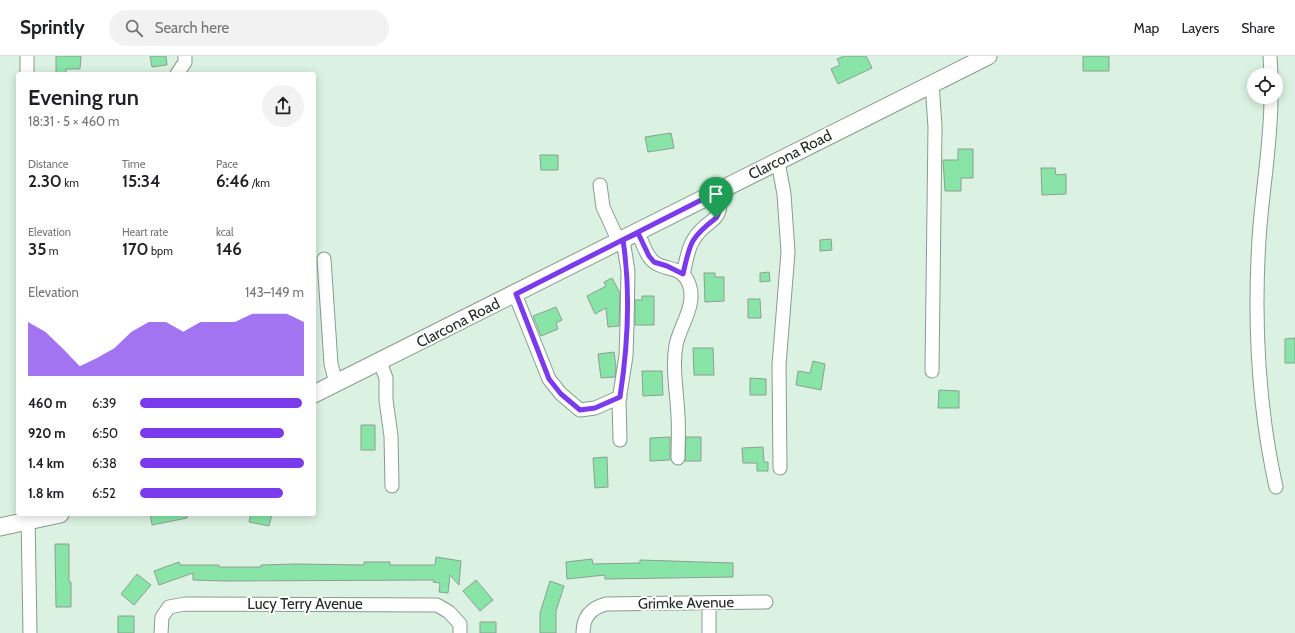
<!DOCTYPE html>
<meta charset="utf-8">
<style>
body{margin:0;font-family:Cabin,sans-serif;background:#f2f2f2;color:#202124;height:100vh;display:flex;flex-direction:column;font-size:15px;white-space:nowrap}
*{box-sizing:border-box;margin:0}
p{font-size:13px;color:#757577}
.icon{flex:none;width:22px;height:22px;fill:none;stroke:currentColor;stroke-width:2;stroke-linecap:round;stroke-linejoin:round}
.map{position:relative;flex:1;overflow:hidden}
.side{position:absolute;left:16px;top:16px;width:300px;height:444px;display:flex;flex-direction:column;background:#fff;border-radius:4px;box-shadow:0 2px 10px #0003}
.side>*{flex:none}
.tools{position:absolute;left:1247px;top:12px;display:grid;gap:8px}
.tools a{display:grid;place-items:center;width:36px;height:36px;border-radius:50%;background:#fff;box-shadow:0 2px 10px #0003;font-size:20px}
.pin{position:absolute;display:grid;place-items:center;width:34px;height:34px;color:#fff;margin:-41px -17px;border-radius:50% 50% 50% 0;rotate:-45deg;box-shadow:0 0 4px #0007}
.pin .icon{rotate:45deg}
.round{display:grid;place-items:center;flex:none;width:42px;height:42px;border-radius:21px;background:#f2f2f2}
.summary{display:flex;align-items:center;justify-content:space-between;height:68px;padding:0 12px}
h1{font-size:22px;font-weight:600;line-height:30px}
.stats{display:grid;grid-template-columns:repeat(3,1fr);gap:6px;height:68px;padding:4px 12px}
.stats div{display:grid;align-content:center}
.stats b{font-size:17px;font-weight:600}
.stats small{font-size:11px;font-weight:400}
.stats p{font-size:11px}
.chart{height:112px;padding:8px 12px}
.chart p{display:flex;justify-content:space-between}
.chart svg{width:100%;height:72px;margin-top:4px;fill:#7c3aed;opacity:.7}
ul{padding:0 12px;list-style:none;font-size:13px}
li{display:grid;grid-template-columns:64px 48px 1fr;align-items:center;height:30px}
li i{height:10px;border-radius:5px;background:#7c3aed}
header{display:flex;align-items:center;gap:24px;box-sizing:border-box;height:56px;padding:0 20px;background:#fff;border-bottom:1px solid #e0e0e0}
header strong{font-size:19px}
nav{display:flex;gap:22px;margin-inline-start:auto;font-size:14px}
.search{width:280px;height:36px;background:#f2f2f2;display:flex;align-items:center;gap:10px;box-sizing:border-box;padding:0 14px;border-radius:22px;color:#757577;font-size:15px}
.map>svg:first-child{display:block}
.building{fill:#88e4a7;stroke:#8ca092}
.lines{fill:none;stroke-linecap:round;stroke-linejoin:round}
.minor-casing{stroke:#889c8d;stroke-width:15}
.major-casing{stroke:#889c8d;stroke-width:19}
.minor{stroke:#fff;stroke-width:13}
.major{stroke:#fff;stroke-width:17}
.route-casing{stroke:#fff;stroke-width:8}
.route{stroke:#7c3aed;stroke-width:5}
.labels{text-anchor:middle;stroke-width:4;stroke-linejoin:round;paint-order:stroke}
.street-label{font-size:15px;fill:#232b25;stroke:#fff}
</style>
<header>
<strong>Sprintly</strong>
<div class="search"><svg class="icon" aria-label="search" viewBox="0 0 24 24"><circle cx="10" cy="10" r="6"/><path d="M15 15l6 6"/></svg>Search here</div>
<nav><a>Map</a><a>Layers</a><a>Share</a></nav>
</header>
<div class="map">
<svg width="1295" height="577" viewBox="0 0 1295 577">
<rect width="100%" height="100%" fill="#dbf1e1"/>
<path class="building" d="M56 0H81L80 13H66V18H56Z
M150 0H166L167 9 152 11Z
M844 0H866L872 12 838 28 831 13 840 9 837 3Z
M1083 0H1109V15H1083Z
M671 77 674 92 648 96 645 81Z
M958 93H973V122H961V135H945L943 104H958Z
M540 99H558V114H541Z
M1041 112H1055L1056 119 1066 118V138L1042 139Z
M831 183 832 194 820 195V184Z
M769 216 770 225 760 226V217Z
M704 217H715V221H724V245L705 246Z
M612 222 620 237 619 270 608 271 606 252 595 258 587 240 606 230 604 226Z
M642 240H654V269H635V244H642Z
M748 243H760L761 262H748Z
M556 251 562 264 556 267 558 273 541 280 533 260Z
M1295 282V307H1285V283Z
M693 292H713L714 319H694Z
M614 296 616 311 615 321 601 322 598 298Z
M813 305 825 308 821 334 796 329 798 315 810 317Z
M642 315H662L663 339 643 340Z
M750 322 766 323V339H750Z
M939 334 959 335V352H938Z
M361 369H375V394H361Z
M670 381V404L650 405V382Z
M686 381H701V405H685Z
M763 391 764 406H768V415H757V407H743L742 392Z
M607 401 608 431 595 432 593 402Z
M150 458H187V462L152 469Z
M251 458H272L269 470 249 466Z
M55 488H69V526H71V551H56Z
M436 501 461 505 459 529 450 519 448 537 439 536 440 527 433 526 434 524 225 525 193 524V517L159 529 154 515 179 506 180 509H219V511H261V509L295 508 364 509V506H390V509H435Z
M592 503 593 508 640 507V504L733 507V521L605 523V519L567 523 566 506Z
M137 518 151 529 134 549 121 538Z
M476 524 493 544 480 555 463 535Z
M550 525 564 530 556 555V577H540V557Z
M118 560H134V577H118Z
M480 566H496V577H480Z"/>
<g class="lines">
<g class="minor-casing">
<path id="minor" d="M27 0V18
M1270 0 1271 19
M177 18 185 6V0
M932 27 935 71 932 315
M1271 41C1271 89 1262 135 1259 183 1254 265 1258 350 1276 431
M778 106 784 138 788 196 779 309 780 412
M600 129 603 151 619 186
M638 177C642 185 646 200 654 206 665 215 682 209 689 228 697 249 680 269 676 289 672 313 677 336 678 360 679 374 678 388 678 402
M324 203 331 308 336 327
M683 219C686 207 687 193 694 183 708 160 724 170 719 135
M515 238 549 323 561 338 580 354 595 352 620 341
M380 306 386 322V344L391 380 392 430
M620 384 619 344 626 300 627 269 628 215 623 184
M28 458 30 577
M709 547V577
M161 577 162 561 169 551 185 548 437 549 449 556 460 568V577
M583 577C583 561 591 552 606 548L766 546"/>
</g>
<g class="major-casing">
<path id="major" d="M314 338 988 0
M0 471 60 458"/>
</g>
<use href="#minor" class="minor"/>
<use href="#major" class="major"/>
</g>
<g class="lines">
<g class="route-casing">
<path id="route" d="M716 162C722 153 721 145 719 135L516 238 549 323 561 338 580 354 595 352 620 341C628 289 631 237 623 184L638 177 649 200 654 206 667 210 683 218C690 187 690 182 716 162"/>
</g>
<use href="#route" class="route"/>
</g>
<g class="labels">
<g class="street-label">
<text transform="translate(790 99) rotate(-27)" y="5">Clarcona Road</text>
<text transform="translate(458 267) rotate(-27)" y="5">Clarcona Road</text>
<text transform="translate(686 547) rotate(-1)" y="5">Grimke Avenue</text>
<text x="305" y="553">Lucy Terry Avenue</text>
</g>
</g>
</svg>
<div class="tools">
<a><svg class="icon" aria-label="locate" viewBox="0 0 24 24"><circle cx="12" cy="12" r="6"/><path d="M12 2v4M12 18v4M2 12h4M18 12h4"/></svg></a>
</div>
<div class="pin" style="left:716px;top:162px;background:#1e9e55"><svg class="icon" aria-label="arrive" viewBox="0 0 24 24"><path d="M6 21V4h12l-3 4 3 4H6"/></svg></div>
<section class="side">
<div class="summary"><div><h1>Evening run</h1><p>18:31 · 5 × 460 m</p></div><a class="round"><svg class="icon" aria-label="share" viewBox="0 0 24 24"><path d="M12 15V3M7 8l5-5 5 5M5 13v7h14v-7"/></svg></a></div>
<div class="stats">
<div><p>Distance</p><b>2.30<small> km</small></b></div>
<div><p>Time</p><b>15:34</b></div>
<div><p>Pace</p><b>6:46<small> /km</small></b></div>
</div>
<div class="stats">
<div><p>Elevation</p><b>35<small> m</small></b></div>
<div><p>Heart rate</p><b>170<small> bpm</small></b></div>
<div><p>kcal</p><b>146</b></div>
</div>
<div class="chart"><p><span>Elevation</span>143–149 m</p>
<svg viewBox="0 0 160 44" preserveAspectRatio="none"><path d="M0 44V11L10 17L20 27L30 38L40 33L50 27L60 17L70 11L80 11L90 17L100 11L110 11L120 11L130 6L140 6L150 6L160 11V44z"/></svg>
</div>
<ul>
<li><b>460 m</b>6:39<i style="width:99%"></i></li>
<li><b>920 m</b>6:50<i style="width:88%"></i></li>
<li><b>1.4 km</b>6:38<i style="width:100%"></i></li>
<li><b>1.8 km</b>6:52<i style="width:87%"></i></li>
</ul>
</section>
</div>
